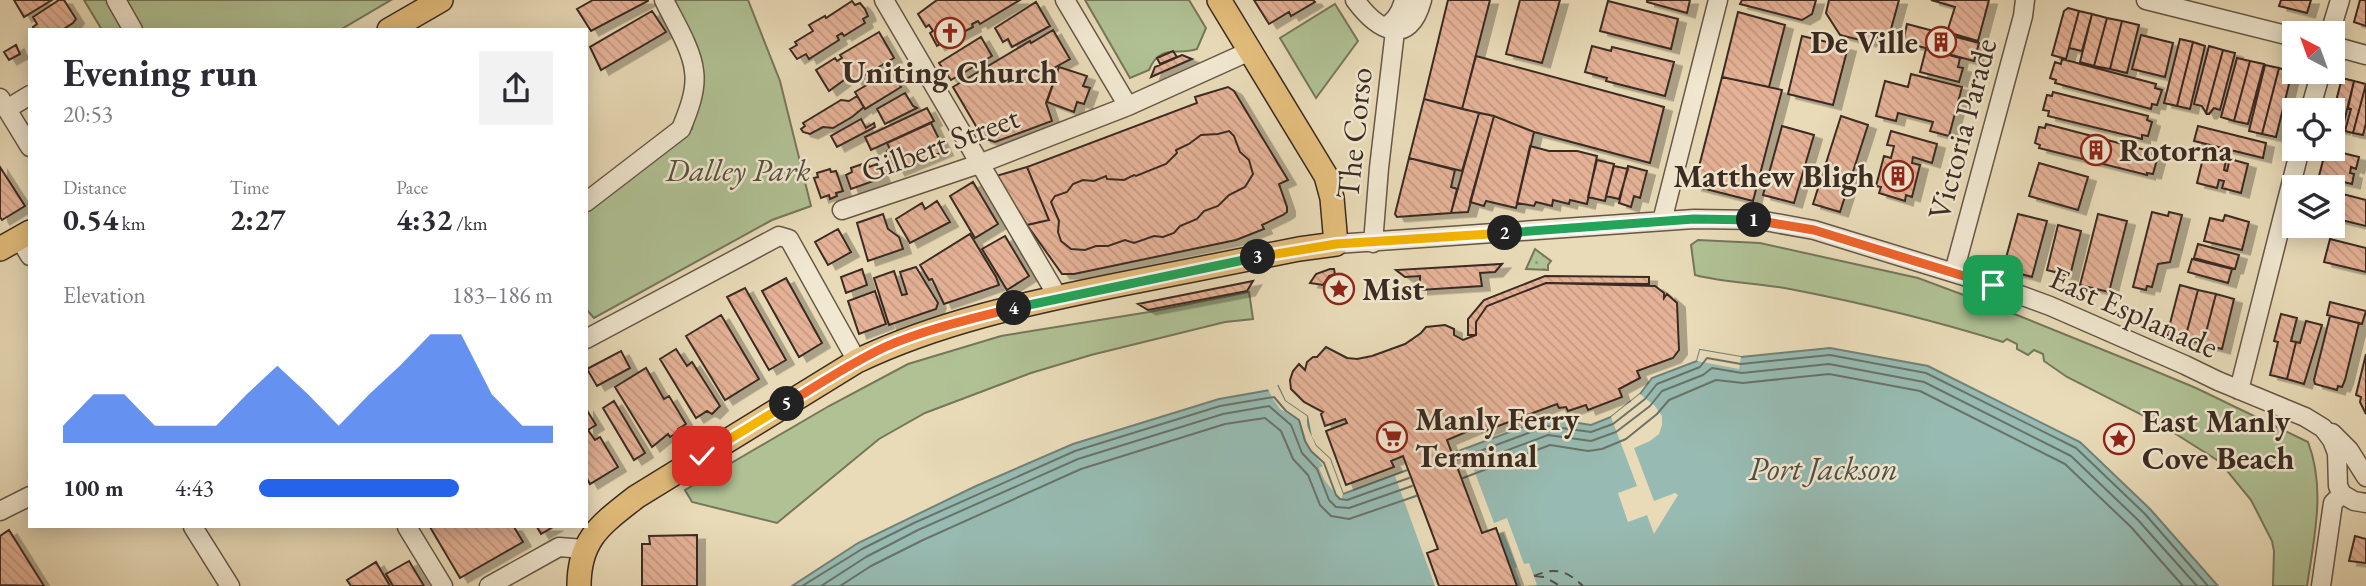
<!DOCTYPE html>
<meta charset="utf-8">
<style>
body{margin:0;font-family:"EB Garamond",serif;background:#f2f2f3;color:#2b2b33;height:100vh;display:flex;flex-direction:column;font-size:26px;white-space:nowrap}
*{box-sizing:border-box;margin:0}
p{font-size:23px;color:#7c7c81}
.icon{flex:none;width:38px;height:38px;fill:none;stroke:currentColor;stroke-width:2;stroke-linecap:round;stroke-linejoin:round}
.map{position:relative;flex:1;overflow:hidden}
.details{position:absolute;left:28px;top:28px;width:560px;height:500px;display:flex;flex-direction:column;background:#fff;border-radius:0px;box-shadow:0 4px 18px #0003}
.details>*{flex:none}
.needle{width:46px;rotate:319deg}
.fabs{position:absolute;left:2282px;top:21px;display:grid;gap:14px}
.fabs a{display:grid;place-items:center;width:63px;height:63px;border-radius:0px;background:#fff;box-shadow:0 4px 18px #0003;font-size:35px}
.pin{position:absolute;display:grid;place-items:center;width:60px;height:60px;color:#fff;margin:-30px;border-radius:14px;box-shadow:0 4px 10px #0006}
.km{position:absolute;width:35px;height:35px;margin:-18px;border-radius:50%;background:#222;color:#fff;font-size:19px;line-height:35px;text-align:center}
.round{display:grid;place-items:center;flex:none;width:74px;height:74px;border-radius:0px;background:#f2f2f3}
.headline{display:flex;align-items:center;justify-content:space-between;height:119px;padding:0 35px}
h1{font-size:38px;font-weight:700;line-height:52px}
.stats{display:grid;grid-template-columns:repeat(3,1fr);gap:10px;height:119px;padding:7px 35px}
.stats div{display:grid;align-content:center}
.stats b{font-size:30px;font-weight:700}
.stats small{font-size:19px;font-weight:400}
.stats p{font-size:19px}
.chart{height:196px;padding:14px 35px}
.chart p{display:flex;justify-content:space-between}
.chart svg{width:100%;height:126px;margin-top:7px;fill:#2563eb;opacity:.7}
ul{padding:0 35px;list-style:none;font-size:23px}
li{display:grid;grid-template-columns:112px 84px 1fr;align-items:center;height:52px}
li i{height:18px;border-radius:9px;background:#2563eb}
.map>svg:first-child{display:block}
.grass{fill:url(#grass-dots);stroke:#76765b;stroke-width:2}
.park{fill:#b0c194;stroke:#76765b;stroke-width:2}
.water{fill:#97bbb2;stroke:#728178;stroke-width:2}
.pier{fill:#e9dbb8}
.lines{fill:none;stroke-linecap:round;stroke-linejoin:round}
.shore{stroke:#69736a;stroke-width:2}
.ferry{stroke:#524f46;stroke-width:2;stroke-dasharray:9 7;stroke-linecap:butt}
.building{fill:url(#building-back-hatch);stroke:#3b2b22;stroke-width:2;filter:url(#shadow)}
.minor-casing{stroke:#665748;stroke-width:21}
.major-casing{stroke:#3b2b22;stroke-width:26}
.minor{stroke:#f1e8d1;stroke-width:18}
.major{stroke:#e4be7c;stroke-width:23}
.split-1-casing{stroke:#fff;stroke-width:14}
.split-2-casing{stroke:#fff;stroke-width:14}
.split-3-casing{stroke:#fff;stroke-width:14}
.split-4-casing{stroke:#fff;stroke-width:14}
.split-5-casing{stroke:#fff;stroke-width:14}
.split-6-casing{stroke:#fff;stroke-width:14}
.split-1{stroke:#f0652b;stroke-width:9}
.split-2{stroke:#22a559;stroke-width:9}
.split-3{stroke:#f5b400;stroke-width:9}
.split-4{stroke:#22a559;stroke-width:9}
.split-5{stroke:#f0652b;stroke-width:9}
.split-6{stroke:#f5b400;stroke-width:9}
.labels{text-anchor:middle;stroke-width:5;stroke-linejoin:round;paint-order:stroke}
.poi-label{font-size:32px;font-weight:bold;fill:#3b2b22;stroke:#f1e8d1;text-anchor:start}
.street-label{font-size:32px;fill:#3b2b22;stroke:#f1e8d1}
.park-label{font-size:32px;font-style:italic;fill:#58503e;stroke:#f1e8d1}
.water-label{font-size:33px;font-style:italic;fill:#524f46;stroke:#f1e8d1}
</style>
<div class="map">
<svg width="2366" height="586" viewBox="0 0 2366 586">
<defs>
<pattern id="grass-dots" width="8" height="8" patternUnits="userSpaceOnUse" patternTransform="scale(1.75)"><rect width="8" height="8" fill="#b0c194"/><path d="M2 2h.1M6 6h.1" fill="none" stroke="#909d78" stroke-width="1.8" stroke-linecap="round"/></pattern>
<pattern id="building-back-hatch" width="6" height="6" patternUnits="userSpaceOnUse" patternTransform="scale(1.75)"><rect width="6" height="6" fill="#e5b297"/><path d="M-1 5l2 2M0 0l6 6M5-1l2 2" fill="none" stroke="#c59982"/></pattern>
<filter id="shadow"><feDropShadow dx="8" dy="4.5" stdDeviation="0" flood-color="#0004"/></filter>
</defs>
<rect width="100%" height="100%" fill="#e9dbb8"/>
<filter id="stains"><feTurbulence type="fractalNoise" baseFrequency=".00286" numOctaves="4"/><feColorMatrix values="0 0 0 0 .2 0 0 0 0 .09 0 0 0 0 .02 0 0 0 .5 -.17"/></filter>
<radialGradient id="worn" r=".72"><stop offset=".6" stop-color="#630" stop-opacity="0"/><stop offset="1" stop-color="#630" stop-opacity=".3"/></radialGradient>
<path class="grass" d="M1535 249 1551 261 1548 265V270L1526 269Z"/>
<path class="park" d="M84 0H391L340 30H102Z
M671 0H748L780 81 811 206 772 220 594 318 586 309V209L692 129 701 65Z
M1085 0H1189L1206 28 1197 49C1178 56 1160 43 1149 70L1130 78Z
M1335 4 1358 41 1316 98 1280 38Z
M1698 240 1760 243 1918 278 2012 313 2143 366 2196 388 2308 442C2326 489 2314 538 2307 586H2273L2274 551 2272 541 2251 500 2220 462 2160 424 2067 377 2044 361 2043 354 2034 350 2028 355 2017 349V344L2007 339 2003 342C1933 320 1862 303 1790 289 1758 283 1726 283 1695 275L1691 245Z
M1249 292 1253 319 1225 322 1091 355 1031 373 925 413 879 439 777 523 692 502 685 490 829 406 908 364 1001 336 1149 312Z"/>
<path class="water" d="M1830 348 1928 366 2080 442 2150 509 2218 586H792L858 543 976 486 1073 444 1219 399 1270 390 1278 386 1285 401 1307 416 1311 437 1316 446 1330 459 1343 494 1547 418 1591 425 1611 417 1640 394 1652 378 1697 361 1700 350 1741 357Z"/>
<path class="pier" d="M1700 350 1741 357 1739 369 1697 361Z
M1276 383 1285 401 1307 416V426L1316 446 1330 459 1343 494 1341 500 1325 481 1319 468 1323 466 1308 446 1300 421 1280 409 1273 399 1267 387Z
M1640 394 1655 406 1662 416V425L1659 434 1650 441 1634 448 1654 501 1675 493 1678 495 1654 534 1647 515 1628 522 1618 493 1637 486 1611 417Z
M1466 449 1494 523 1507 518 1524 564 1529 563 1537 585 1521 586 1515 568 1517 567 1503 532 1499 534 1518 586H1435L1395 476Z"/>
<g class="lines">
<path class="shore" d="M1456 460 1547 426 1591 432 1613 424 1645 399 1657 384 1700 367 1707 358 1741 364 1830 355 1926 373 2076 448 2145 514 2208 586
M1460 468 1548 435 1591 441 1616 432 1650 406 1662 391 1703 375 1712 368 1742 373 1829 364 1924 382 2071 456 2138 520 2197 586
M1463 478 1550 445 1588 451 1602 449 1626 439 1657 414 1669 400 1716 380 1743 383 1829 374 1920 391 2065 464 2131 527 2183 586
M802 586 862 549 914 523 1075 451 1220 406 1274 397 1286 411 1299 420 1305 441 1311 451 1324 463 1336 495 1340 499 1347 500 1409 478
M821 586 866 557 918 530 1078 459 1223 414 1269 406 1291 425 1302 453 1317 469 1329 500 1336 507 1349 508 1412 486
M840 586 871 566 923 540 1081 469 1225 424 1265 418 1281 431 1293 459 1308 475 1320 505 1331 516 1349 519 1416 496"/>
<path class="ferry" d="M1534 576C1555 567 1566 570 1583 586
M1535 576 1545 577 1560 586"/>
</g>
<path class="building" d="M14 0H52L24 17Z
M59 0H64L76 19 73 23 62 30H35L33 27 37 24 33 17Z
M593 0H648V1L591 31 577 9Z
M937 0H1020L980 24 978 21 972 24 973 27 937 46 930 33 933 31 929 25 926 27 918 14Z
M1254 0H1313L1315 2 1291 16 1289 12 1269 24Z
M1448 0H1490L1462 109 1424 99Z
M1520 0H1560L1542 63 1506 54Z
M1647 0H1690L1687 13 1647 2Z
M1742 0H1816L1812 14 1802 20 1740 4Z
M1829 0H1899L1891 29 1868 42 1840 35 1826 13Z
M1931 0H1989L1978 41 1947 32 1955 7Z
M2281 0H2311L2307 13 2279 6Z
M2360 0H2366V26L2354 22Z
M852 1 855 5 860 3 865 9 868 16 863 19 865 23 844 36 842 33 837 36 839 40 809 59 806 54 797 59 790 49 797 45 795 42 813 31 809 25 825 16 826 18Z
M1608 1 1678 19 1671 49 1600 31Z
M1036 2 1050 26 1012 47 1008 39 1003 42 995 28Z
M2068 8 2079 11 2066 59 2052 55 2064 11Z
M652 11 666 32 601 70 590 47Z
M2079 11 2092 14 2082 51 2069 48Z
M1738 12 1785 25 1769 87 1722 77Z
M2092 14 2107 18 2094 66 2080 62Z
M2107 18 2122 21 2110 69 2094 66Z
M2122 21 2139 25 2127 73 2110 69Z
M1907 24 1979 43 1974 61 1903 42Z
M1053 30 1070 59 1052 69 1056 75 1046 103 1052 121 995 142 983 138 953 87 1030 41 1031 43Z
M879 32 894 58 855 81 851 75 829 91 816 70 835 58 837 61 842 58 840 55Z
M2141 35 2173 43 2165 77 2132 69Z
M1802 36 1848 47 1833 105 1788 94Z
M981 37 992 56 951 80 939 63Z
M2180 39 2193 42 2177 106 2164 103Z
M2193 42 2205 46 2190 109 2177 106Z
M16 45 20 54 9 60 4 52Z
M1592 46 1611 51 1612 47 1674 62 1665 96 1606 81 1607 78 1585 72Z
M2209 46 2223 50 2206 113 2202 106 2194 104Z
M1926 49 1960 58 1958 67 1963 68 1959 82 1920 72Z
M2223 50 2235 53 2220 110 2214 108 2209 114 2206 113Z
M1173 51 1177 57 1160 64 1157 58Z
M1182 55 1192 59 1151 77 1155 67Z
M1476 56 1664 107 1650 163 1534 132 1494 116 1462 109Z
M2237 58 2250 61 2234 121 2221 117Z
M2062 59 2156 84 2155 88 2162 90 2157 105 2152 104 2151 109 2055 83 2056 80 2050 78 2055 62 2061 64Z
M2250 61 2264 64 2248 124 2234 121Z
M2265 65 2279 68 2262 134 2249 131Z
M1059 67 1087 76 1083 86 1090 88 1084 104 1077 102 1074 112 1047 102Z
M2279 68 2292 72 2276 137 2262 134Z
M890 71 901 87 865 109 855 92Z
M1911 74 1962 87 1949 136 1930 131 1933 122 1898 113 1896 121 1876 116 1885 81 1908 87Z
M1722 77 1782 90 1753 201 1694 186Z
M2342 78 2354 81 2342 130 2333 128 2339 106 2335 105Z
M2354 81 2366 84 2353 133 2345 131 2351 109 2348 108Z
M2366 84V123L2363 135 2353 133Z
M1228 87 1234 91 1288 180 1279 184 1287 207V212L1283 215 1262 225 1264 229 1236 240 1074 274H1062L1027 225 1049 220 1027 167 1197 103 1195 97Z
M2053 92 2148 116 2147 120 2152 122 2148 136 2142 135V139L2048 116 2049 111 2043 110 2047 95 2052 96Z
M905 93 913 106 917 108 885 124 877 109Z
M857 96 864 107 852 117 833 128 823 127 810 134 803 132 801 129 805 126 803 123 841 100 849 101Z
M1424 99 1479 113 1462 171 1409 158Z
M927 108 934 121 871 150 865 137Z
M1479 113 1494 116 1468 212 1451 213Z
M1494 116 1534 132 1516 208 1486 201 1484 206 1470 202Z
M1841 116 1868 125 1840 212 1813 204Z
M861 119 866 128 874 123 875 127 837 147 831 136Z
M931 123 945 151 897 171 887 151 890 149 887 143Z
M2046 124 2153 152 2152 154 2158 156 2153 174 2147 173V175L2039 148 2040 145 2035 143 2039 127 2045 128Z
M1782 126 1814 135 1794 203 1763 195Z
M2198 126 2266 143 2263 158 2194 141Z
M1229 131 1234 136 1240 152 1249 160 1253 174 1245 187 1229 195 1218 206 1204 211 1197 219 1180 226 1174 233 1163 237 1154 236 1134 243 1125 240 1108 246H1096L1085 250 1071 249 1061 241 1058 232 1059 221 1051 202 1055 196 1067 192 1073 184 1083 180 1094 181 1106 176 1107 179 1124 180 1134 175 1136 176 1166 164 1177 153 1176 150 1189 144 1201 135 1218 134Z
M1891 131 1937 144 1932 163 1913 157 1912 163 1920 165 1912 197 1906 195 1905 201 1879 193 1881 187 1876 186 1884 156 1891 158 1894 146 1887 145Z
M1530 146 1549 151H1577L1597 156 1587 204 1570 200 1569 204 1553 200 1552 206 1536 202 1534 206 1517 203Z
M2326 149 2359 157 2356 169 2351 167 2350 173 2354 174 2352 184 2319 176Z
M2205 150 2227 155 2224 170 2227 171 2230 159 2248 164 2241 193 2222 188 2224 181 2219 180 2217 188 2197 183Z
M1409 158 1455 170 1451 187 1457 189 1451 213 1397 217 1395 214Z
M1597 160 1614 164 1605 201 1588 197Z
M868 162 869 167 877 164 882 178 851 189 846 175 852 172 851 168Z
M2039 163 2088 177 2078 210 2029 196Z
M1614 166 1628 169 1619 199 1606 196Z
M1628 166 1647 171 1640 198 1634 196 1631 207 1619 203Z
M0 167 25 206 2 220 0 217Z
M1027 167 1049 220 1027 225 996 176Z
M830 169 831 172 836 171 843 191 836 193 837 196 830 199 829 195 821 198 814 178 818 177 817 173Z
M973 182 998 224 975 238 950 196Z
M2335 192 2366 200V226L2333 218Z
M937 201 950 222 910 243 896 219 922 203 925 209Z
M2152 212 2168 216 2169 212 2182 215 2170 262 2158 264 2152 287 2147 286 2146 290 2133 287Z
M883 214 888 229 899 237 903 249 868 261 857 223Z
M2018 214 2047 221 2032 277 2003 269Z
M2098 214 2127 221 2109 292 2080 285Z
M2225 215 2249 222 2242 250 2204 241 2210 218 2223 221Z
M2058 225 2081 231 2070 276 2047 270Z
M838 229 851 252 828 265 815 242Z
M970 234 996 277 999 285 944 304 932 279 929 280 920 265Z
M1005 236 1029 276 1007 290 982 249Z
M2330 239 2366 248V272L2324 262Z
M2198 244 2239 255 2235 269 2194 258Z
M2192 259 2232 269 2228 283 2188 272Z
M1502 264 1495 272 1480 273 1482 286 1420 290V276L1405 277 1396 270Z
M916 267 938 303 936 309 889 325 874 278 894 271 902 295 907 294 900 272Z
M862 269 867 285 846 293 841 277Z
M1330 269H1334L1335 274 1329 276 1323 285 1310 283 1316 274Z
M1545 276 1649 277V284L1546 283 1487 306 1476 322V335H1468V319L1484 300Z
M786 278 822 343 799 357 762 291Z
M1253 281 1247 291 1148 310 1138 304Z
M1546 283 1655 286 1664 293V298L1667 294 1677 303 1679 350 1673 358 1637 371 1640 378 1619 389 1622 397 1588 410 1586 405 1568 411 1566 407 1559 408 1557 404 1482 432 1480 426 1447 440 1482 533 1496 528 1517 586H1439L1427 553 1438 549 1403 456 1391 461 1394 467 1346 485 1326 431 1347 423 1345 419 1325 426 1321 414 1323 412 1304 402 1291 389 1290 380 1293 371 1299 364 1305 370 1307 362 1313 357H1317L1326 347 1347 358 1357 359 1372 356 1405 344 1421 333 1426 327 1445 325 1454 329V335L1463 340 1476 335V322L1487 306Z
M2180 285 2198 290 2185 339 2167 335Z
M745 288 786 360 769 370 727 297Z
M2198 290 2216 294 2203 344 2185 339Z
M875 291 886 324 859 334 848 301Z
M2216 294 2234 299 2222 349 2203 344Z
M2330 302 2366 311 2362 324 2327 315Z
M2281 314 2297 318 2291 341 2296 342 2287 379 2270 375 2278 342 2274 341Z
M721 315 759 379 725 400 686 336Z
M2330 316 2359 323 2345 380 2342 387 2338 386 2337 390 2315 384 2314 380Z
M2306 321 2322 325 2304 384 2287 379 2296 342 2300 343Z
M676 349 687 366 692 362 720 406 712 414 707 411 696 418 660 359Z
M621 351 630 368 597 386 587 369Z
M2366 354V414L2360 402 2361 397 2356 395Z
M646 368 664 399 669 396 686 424 678 429V432L670 437 668 434 652 447 615 387Z
M614 401 645 453 634 460 603 408Z
M586 409 596 425 588 430 595 440 600 437 618 467 590 484 586 477Z
M430 527H514L523 542 460 578Z
M537 527H553L541 534Z
M9 530 44 586 0 585V536Z
M697 535V586H642V544H650L649 536Z
M2355 536 2366 539V563L2349 561Z
M409 561 424 586H393L386 574Z
M376 562 390 586H351L347 580Z"/>
<g class="lines">
<g class="minor-casing">
<path id="minor" d="M116 0 133 30
M884 0 1058 297
M1065 0 1128 106
M1355 0C1377 30 1409 49 1422 0
M2146 0 2294 37
M1384 27C1396 22 1401 12 1404 0
M2330 33 2340 0
M2333 46 2366 55
M0 98 30 147
M7 109 30 95
M2310 110 2321 72
M586 202 681 129C688 112 697 90 694 71 692 49 673 19 664 0
M842 210 979 164 1128 106 1250 51
M1662 221 1718 0
M19 238 30 256
M1373 243 1379 168 1395 31
M1336 244 1694 219 1759 220 1814 230 1993 285 2050 306 2185 365 2218 381 2305 417 2323 428 2332 440 2337 453 2338 486 2342 494
M1954 272 2023 16 2025 0
M586 339 779 236 789 239 857 361
M2239 390 2300 149
M2332 433 2349 450 2366 477
M2342 494 2354 501 2366 503
M0 511 30 496
M193 527 230 586
M407 527 443 586
M489 586 559 547 584 549
M2321 586 2333 503 2342 494"/>
</g>
<g class="major-casing">
<path id="major" d="M389 30 441 0
M0 249 30 232
M579 586C579 538 602 524 636 497L857 361C939 322 1028 303 1117 285 1178 273 1238 261 1299 249L1336 244 1332 198 1326 176 1219 0"/>
</g>
<use href="#minor" class="minor"/>
<use href="#major" class="major"/>
</g>
<g class="lines">
<g class="split-1-casing">
<path id="split-1" d="M1754 220 1814 230 1993 285"/>
</g>
<g class="split-2-casing">
<path id="split-2" d="M1505 233 1694 219 1754 220"/>
</g>
<g class="split-3-casing">
<path id="split-3" d="M1258 257 1336 244 1505 233"/>
</g>
<g class="split-4-casing">
<path id="split-4" d="M1014 308 1258 257"/>
</g>
<g class="split-5-casing">
<path id="split-5" d="M787 404C819 384 851 363 885 347 926 329 971 319 1014 308"/>
</g>
<g class="split-6-casing">
<path id="split-6" d="M702 456 787 404"/>
</g>
<use href="#split-1" class="split-1"/>
<use href="#split-2" class="split-2"/>
<use href="#split-3" class="split-3"/>
<use href="#split-4" class="split-4"/>
<use href="#split-5" class="split-5"/>
<use href="#split-6" class="split-6"/>
</g>
<defs>
<g id="church-ring" transform="scale(1.575)"><circle r="9.5" fill="#f1e8d1" stroke="#8f2418" stroke-width="1.5"/><path d="M-1.2-6h2.4v3.5h3.3v2.4h-3.3V6h-2.4V-.1h-3.3v-2.4h3.3Z" fill="#8f2418"/></g>
<g id="building-ring" transform="scale(1.575)"><circle r="9.5" fill="#f1e8d1" stroke="#8f2418" stroke-width="1.5"/><path d="M-4-6H4V6H1V3H-1V6H-4ZM-2.5-4.3h1.7v1.8h-1.7ZM.8-4.3h1.7v1.8H.8ZM-2.5-1h1.7V.8h-1.7ZM.8-1h1.7V.8H.8Z" fill="#8f2418"/></g>
<g id="sight-ring" transform="scale(1.575)"><circle r="9.5" fill="#f1e8d1" stroke="#8f2418" stroke-width="1.5"/><path d="M0-6L1.8-2.2L6-1.7L2.9 1.2L3.7 5.4L0 3.3L-3.7 5.4L-2.9 1.2L-6-1.7L-1.8-2.2Z" fill="#8f2418"/></g>
<g id="supermarket-ring" transform="scale(1.575)"><circle r="9.5" fill="#f1e8d1" stroke="#8f2418" stroke-width="1.5"/><path d="M-6-5.5h2.5l.6 2H6L4.5 2H-2.5L-4.4-4H-6ZM-1.5 3.2a1.3 1.3 0 1 0 .1 0ZM3 3.2a1.3 1.3 0 1 0 .1 0Z" fill="#8f2418"/></g>
</defs>
<g fill-rule="evenodd">
<use href="#church-ring" x="950" y="33"/>
<use href="#building-ring" x="1941" y="42"/>
<use href="#building-ring" x="2096" y="150"/>
<use href="#building-ring" x="1898" y="176"/>
<use href="#sight-ring" x="1339" y="289"/>
<use href="#supermarket-ring" x="1392" y="437"/>
<use href="#sight-ring" x="2119" y="439"/>
</g>
<g class="labels">
<g class="poi-label">
<text x="1918" y="53" text-anchor="end">De Ville</text>
<text x="950" y="83" text-anchor="middle">Uniting Church</text>
<text x="2119" y="161">Rotorna</text>
<text x="1875" y="187" text-anchor="end">Matthew Bligh</text>
<text x="1362" y="300">Mist</text>
<text x="1415" y="430">Manly Ferry<tspan x="1415" dy="37">Terminal</tspan></text>
<text x="2142" y="432">East Manly<tspan x="2142" dy="37">Cove Beach</tspan></text>
</g>
<g class="street-label">
<text transform="translate(1962 129) rotate(-75)" y="11">Victoria Parade</text>
<text transform="translate(1354 133) rotate(-84)" y="11">The Corso</text>
<text transform="translate(940 144) rotate(-20)" y="11">Gilbert Street</text>
<text transform="translate(2134 312) rotate(24)" y="11">East Esplanade</text>
</g>
<g class="park-label">
<text x="738" y="181">Dalley Park</text>
</g>
<g class="water-label">
<text x="1823" y="480">Port Jackson</text>
</g>
</g>
<rect width="100%" height="100%" filter="url(#stains)"/>
<rect width="100%" height="100%" fill="url(#worn)"/>
</svg>
<div class="fabs">
<a><svg class="needle" viewBox="-14 -14 28 28"><path d="M0-13l5 13h-10z" fill="#e53935"/><path d="M0 13l5-13h-10z" fill="#7c7c81"/></svg></a>
<a><svg class="icon" aria-label="locate" viewBox="0 0 24 24"><circle cx="12" cy="12" r="6"/><path d="M12 2v4M12 18v4M2 12h4M18 12h4"/></svg></a>
<a><svg class="icon" aria-label="layers" viewBox="0 0 24 24"><path d="M12 4l9 5-9 5-9-5zM3 14l9 5 9-5"/></svg></a>
</div>
<div class="pin" style="left:1993px;top:285px;background:#1e9e55"><svg class="icon" aria-label="arrive" viewBox="0 0 24 24"><path d="M6 21V4h12l-3 4 3 4H6"/></svg></div>
<div class="pin" style="left:702px;top:456px;background:#d93025"><svg class="icon" aria-label="check" viewBox="0 0 24 24"><path d="M5 12l5 5 9-10"/></svg></div>
<b class="km" style="left:1754px;top:220px">1</b>
<b class="km" style="left:1505px;top:233px">2</b>
<b class="km" style="left:1258px;top:257px">3</b>
<b class="km" style="left:1014px;top:308px">4</b>
<b class="km" style="left:787px;top:404px">5</b>
<section class="details">
<div class="headline"><div><h1>Evening run</h1><p>20:53</p></div><a class="round"><svg class="icon" aria-label="share" viewBox="0 0 24 24"><path d="M12 15V3M7 8l5-5 5 5M5 13v7h14v-7"/></svg></a></div>
<div class="stats">
<div><p>Distance</p><b>0.54<small> km</small></b></div>
<div><p>Time</p><b>2:27</b></div>
<div><p>Pace</p><b>4:32<small> /km</small></b></div>
</div>
<div class="chart"><p><span>Elevation</span>183–186 m</p>
<svg viewBox="0 0 160 44" preserveAspectRatio="none"><path d="M0 44V38L10 27L20 27L30 38L40 38L50 38L60 27L70 17L80 27L90 38L100 27L110 17L120 6L130 6L140 27L150 38L160 38V44z"/></svg>
</div>
<ul>
<li><b>100 m</b>4:43<i style="width:68%"></i></li>
</ul>
</section>
</div>
